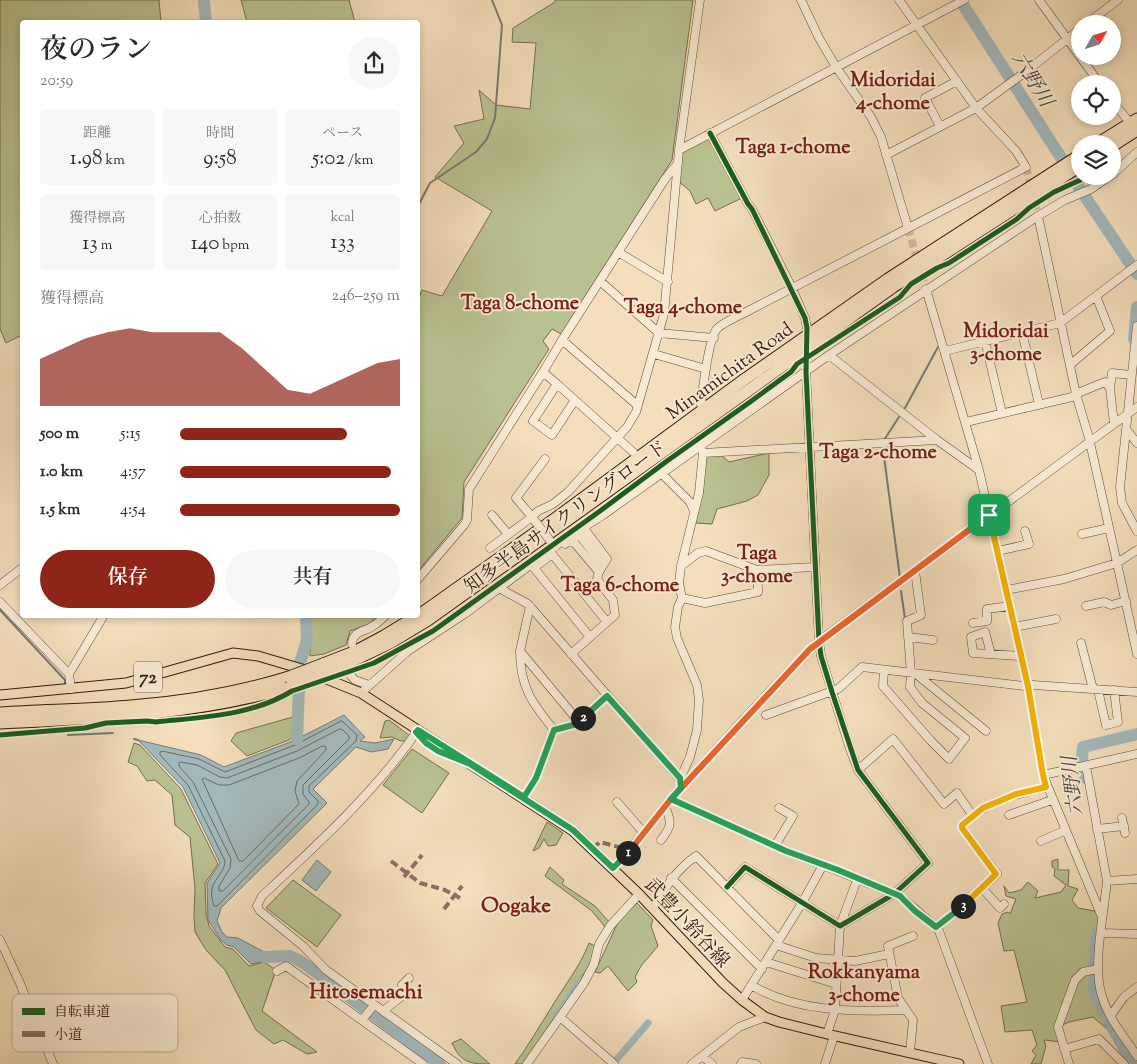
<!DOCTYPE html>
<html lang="ja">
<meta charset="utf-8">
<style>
body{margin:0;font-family:"Sorts Mill Goudy","Noto Serif JP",serif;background:#f7f7f7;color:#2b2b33;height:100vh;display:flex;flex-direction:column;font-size:19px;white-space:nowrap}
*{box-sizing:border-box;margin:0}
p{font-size:16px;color:#7c7c81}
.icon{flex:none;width:28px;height:28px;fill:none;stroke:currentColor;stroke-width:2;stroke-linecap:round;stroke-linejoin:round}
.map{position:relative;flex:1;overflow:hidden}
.sheet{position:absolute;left:20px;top:20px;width:400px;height:598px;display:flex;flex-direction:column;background:#fff;border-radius:5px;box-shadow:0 2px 8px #0003}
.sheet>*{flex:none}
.needle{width:32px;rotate:51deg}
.buttons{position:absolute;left:1071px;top:15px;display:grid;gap:10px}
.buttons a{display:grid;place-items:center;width:50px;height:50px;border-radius:50%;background:#fff;box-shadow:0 2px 8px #0003;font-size:25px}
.pin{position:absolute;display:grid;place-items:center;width:42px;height:42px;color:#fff;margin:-21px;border-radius:10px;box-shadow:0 2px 8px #0006}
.km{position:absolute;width:25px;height:25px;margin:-12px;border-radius:50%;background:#222;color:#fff;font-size:14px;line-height:25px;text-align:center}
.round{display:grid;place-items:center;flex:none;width:52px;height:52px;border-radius:26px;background:#f7f7f7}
.overview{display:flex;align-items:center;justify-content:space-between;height:85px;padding:0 20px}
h1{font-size:28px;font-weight:600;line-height:38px}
.stats{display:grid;grid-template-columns:repeat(3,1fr);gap:8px;height:85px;padding:5px 20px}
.stats div{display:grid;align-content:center;border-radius:5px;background:#f7f7f7;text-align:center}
.stats b{font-size:21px;font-weight:600}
.stats small{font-size:14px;font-weight:400}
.stats p{font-size:14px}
.chart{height:140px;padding:10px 20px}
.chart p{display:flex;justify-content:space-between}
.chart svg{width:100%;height:90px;margin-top:5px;fill:#8f2418;opacity:.7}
.cta{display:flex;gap:10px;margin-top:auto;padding:10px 20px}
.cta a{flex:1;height:58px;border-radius:30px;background:#8f2418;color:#fff;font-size:20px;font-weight:600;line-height:58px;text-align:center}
.cta a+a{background:#f7f7f7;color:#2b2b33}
ul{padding:0 20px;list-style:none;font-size:16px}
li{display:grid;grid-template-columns:80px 60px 1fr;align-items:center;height:38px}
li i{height:12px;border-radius:6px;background:#8f2418}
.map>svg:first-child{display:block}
.green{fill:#bac191;stroke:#786e50}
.water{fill:#a2b9bc;stroke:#767a77}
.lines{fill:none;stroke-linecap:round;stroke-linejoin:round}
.shore{stroke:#6c6a66;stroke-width:1}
.stream{stroke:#767a77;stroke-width:2}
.canal{stroke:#a2b9bc;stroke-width:7}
.river{stroke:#a2b9bc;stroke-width:12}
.minor-tunnel{stroke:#ceb799;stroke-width:8;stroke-dasharray:8 4;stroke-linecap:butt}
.minor-casing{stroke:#654c3a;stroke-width:9}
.major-casing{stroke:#351b0f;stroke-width:11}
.highway-casing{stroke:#351b0f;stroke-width:13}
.minor{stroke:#f8ead3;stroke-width:8}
.major{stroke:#f4debb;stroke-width:9}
.highway{stroke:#f4debb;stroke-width:11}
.minor-bridge-casing{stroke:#654c3a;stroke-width:9;stroke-linecap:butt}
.highway-bridge-casing{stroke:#351b0f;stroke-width:13;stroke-linecap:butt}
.minor-bridge{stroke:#f8ead3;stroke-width:8}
.highway-bridge{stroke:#f4debb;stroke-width:11}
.quiet{stroke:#8d6e63;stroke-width:4;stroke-dasharray:8 4;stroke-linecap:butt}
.cycleway-casing{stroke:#f8ead3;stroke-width:8}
.cycleway{stroke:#1b5e20;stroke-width:5}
.split-1-casing{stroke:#fff;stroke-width:10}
.split-2-casing{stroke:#fff;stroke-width:10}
.split-3-casing{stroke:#fff;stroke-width:10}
.split-4-casing{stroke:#fff;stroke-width:10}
.split-1{stroke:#f0652b;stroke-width:6}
.split-2{stroke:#22a559;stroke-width:6}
.split-3{stroke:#22a559;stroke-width:6}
.split-4{stroke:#f5b400;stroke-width:6}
.labels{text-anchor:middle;stroke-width:4;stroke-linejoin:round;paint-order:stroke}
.shield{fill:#f8ead3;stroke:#70594a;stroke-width:1}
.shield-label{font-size:18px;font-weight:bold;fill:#351b0f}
.street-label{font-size:19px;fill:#351b0f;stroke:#f8ead3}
.neighbourhood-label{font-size:20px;font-weight:bold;fill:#7a1f14;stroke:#f8ead3}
.water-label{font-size:20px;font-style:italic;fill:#564a43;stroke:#f8ead3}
.quarter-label{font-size:21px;font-weight:bold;fill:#7a1f14;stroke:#f8ead3}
.key{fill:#f8ead3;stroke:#beac98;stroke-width:1}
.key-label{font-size:14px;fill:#351b0f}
</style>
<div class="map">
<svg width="1137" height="1064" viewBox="0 0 1137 1064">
<rect width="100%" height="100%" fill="#f4debb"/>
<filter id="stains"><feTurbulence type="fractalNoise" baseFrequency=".004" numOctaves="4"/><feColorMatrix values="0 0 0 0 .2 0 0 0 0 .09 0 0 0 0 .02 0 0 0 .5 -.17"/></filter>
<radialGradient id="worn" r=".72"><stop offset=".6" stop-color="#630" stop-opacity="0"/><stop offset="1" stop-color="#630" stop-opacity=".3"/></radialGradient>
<path class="green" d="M0 0H159L161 22H22V335L6 343 0 329Z
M241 0H349L355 22H247Z
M555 0H693L672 160 561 334 552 329 543 341 549 349 464 482 462 518 418 571V300L422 290 442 296 492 211 435 177 464 143 454 126 484 119 479 90 496 105 530 109 536 43 512 42 513 28 555 2Z
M710 133 744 197 715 211 708 198 696 204 690 191 676 179 679 150Z
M769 453V475L758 495 747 501 717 509 712 524 695 523 703 489 706 456 720 454 729 462Z
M310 615H379L369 624 350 631 346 645 324 654 310 656Z
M293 717 295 734 289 740 247 756 231 741 236 733Z
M389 720 410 736 407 741H401L392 737 380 738 385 721Z
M134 743 140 745 181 789 218 864 205 883 206 913 209 926 225 947 233 949 249 966 264 962 276 970 262 1011 317 1052 307 1054 283 1040 274 1044 256 1030 225 970 206 950 195 932 194 917 195 889 190 837 175 825 172 795 155 780 147 781 137 766 128 762Z
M412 749 449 773 422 813 383 785Z
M547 822 563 833 556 845 548 846 544 839 539 848 533 851Z
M1058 859V870H1069L1068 886 1078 889 1072 900 1078 908 1100 912 1091 970 1094 988 1103 1011 1121 1041 1093 1017 1069 1022 1058 1027 1062 1042 1044 1040 1046 1046 1041 1064H1031L1036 1055 1032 1051 1037 1045 1032 1030 1005 1032 1001 1006 1027 1002 1014 950 1004 951 998 923 1002 914 1008 912 1010 914 1016 899 1006 896 1004 886 1009 893 1021 890 1028 882 1038 891 1035 898 1061 892 1066 885 1054 876 1055 869 1052 867V861Z
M550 867 564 880 562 884 595 906 610 923 606 928 592 911 545 876Z
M293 880 341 915 317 947 266 908Z
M637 903 653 920 651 926 658 946 641 966 635 977 637 982 628 991 608 966 600 973 595 972 618 922Z
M589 943 595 946 591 963 523 1064H515C528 1046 539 1027 551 1008 564 986 580 967 589 943Z
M461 1039 490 1064C470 1064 461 1063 452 1043Z"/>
<path class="water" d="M344 715 365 737 360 741 375 743 394 739 388 749 371 752 356 747 313 789 327 803 221 908 217 921 222 932 227 937 238 938 266 953 261 962 251 964 234 947 227 945 221 940 208 920 207 883 220 863 183 787 138 740 201 755 224 767 293 741Z
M317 860 331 872 316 891 302 880Z"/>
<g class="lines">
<path class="shore" d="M342 721 357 735 356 741 309 786V792L318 801V804L217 906H214C205 881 224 878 225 861L188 785 160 755V752L162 751 199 759 225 772 295 745Z
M340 729 343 730 349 736V739L303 785V794L309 802V804L223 891H219V886L230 868 231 859 193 782 179 766V763L181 762 197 765 220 777 227 778 297 751Z
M323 746 326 747V750L297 781 295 791 299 804 243 861H239L202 779 204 778 219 785H229L299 758Z"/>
<path class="stream" d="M418 206 430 183 476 152 487 139 495 118 502 25 492 0
M905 408 938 347
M884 440 899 417
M883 449 900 578
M901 591 905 619
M0 610 65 680V684
M68 735 113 733
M134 739 138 740"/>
<path class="canal" d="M556 1016 581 980
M617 1059 648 1023"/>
<path class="river" d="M960 0 1074 178
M204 2 206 22
M1078 186 1137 274
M1134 339 1137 307
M297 739 300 663 307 640 306 615
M1085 778 1082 759 1083 747 1137 734
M264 957 290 956 302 962 440 1064
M1094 964 1097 934
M1094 975V991L1103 1011 1133 1064"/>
<path class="minor-tunnel" d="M1026 167 1038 216
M908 228 926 289
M806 372 807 348
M700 446 701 424
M643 463 655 477"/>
<g class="minor-casing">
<path id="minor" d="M801 0 819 38 836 67 871 117 881 137 908 228
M1039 0 1100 84
M1086 24 1118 0
M1112 101 1126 118
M940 126 925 98 957 81
M710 133 748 204 752 209 792 288 805 318 807 328
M679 150 964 0
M886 155 976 108 1024 73 1080 29
M1112 175 1137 152
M1038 216 1076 394 1089 438 1117 563 1137 550
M618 252 668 282
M600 281 659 333 714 338
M926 289 979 470 1028 686 1043 775 1102 917
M1137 326 1120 487 1122 503 1137 531
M1022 332 1039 404
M562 340 665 179 678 163
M985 341 1002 413
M945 351 1060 323 1137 265
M654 354 706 369
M829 355 937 440 979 470
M1071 364 1110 331 1096 296
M557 384 633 452
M1110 388 1112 373 1131 375
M575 400 552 435 533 421 557 384 543 372 562 340 637 405
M701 404C703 388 708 342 716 330 721 323 741 315 750 310L1026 167 1016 151 976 108 899 0
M966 422 1072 397 1078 393 1105 382 1110 388 1114 424
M1126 429 1137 443
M703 453 937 440
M661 473 690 502 694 511
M492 515 508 534
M538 525 532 517 538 511 553 504 568 492 627 427 636 412 664 314 679 150 700 0
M1082 534 1109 528
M572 540 579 535 603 565
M565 544 572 540 599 572
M490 548 532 517 516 498 545 459
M998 551 1029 544 1025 531
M681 566 698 553 706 551 757 570 815 567
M418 579 464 525 467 520 469 489 543 372
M0 585 22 568
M499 588 528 604 680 779
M1006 590 1064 579 1117 563 1137 654
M682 598 705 603 758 592 757 570
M0 602 69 674
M530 606 520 651 579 722 607 696
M1086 606 1104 602 1111 605 1126 601
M973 623 987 621V609L1010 606
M1014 627 1056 619
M590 637 534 568 552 554 607 622
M908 637 933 640
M1081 643 1093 689
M352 644C352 631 365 632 373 626 378 623 382 619 386 615
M520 651C520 687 532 703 554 730
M571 654 615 615 613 600 597 579 599 572 607 559 583 527
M991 654 985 632 971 637 973 653 1020 656
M884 670 883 686 931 741 949 759 965 738 922 703 910 687 911 673 907 621 921 615 915 571
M916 674 986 731
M351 676 355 680 369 685
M71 689 69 674 104 615
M1098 690 1106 725 1118 722 1114 690
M361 693 408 651 466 613 565 539 603 515 829 355 1038 216 1065 200 1091 189 1110 176
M766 715 838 689 862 667 1024 686 1033 685 1137 692
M418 730C375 792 317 845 262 896L257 906 260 911 303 946 326 970 457 1064
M415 731C428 745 441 753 459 760
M1086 766 1107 881
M858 770 893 739 944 804 957 793 973 816 962 825V828L997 874 963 906 936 927
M1043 775 1137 754
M681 788 680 779 690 757 697 730 699 700 697 685 677 638 675 627 678 607 682 598 679 583 681 566 699 493 703 453 700 446
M524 797 536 778 554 730 573 725 579 722
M671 799 786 851 838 871 900 896 936 927 939 931 988 1064
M617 802 644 833
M1009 815 1052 800
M973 816C994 799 1020 793 1046 787
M1122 818 1125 833
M1097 829 1124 826
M661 840C672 826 672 823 665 806
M1041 841 1066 830
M775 846 793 816 779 808
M613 868 644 833 665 806 743 720 787 673 819 641 1137 407
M671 878 762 969
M1137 879 1107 881C1104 913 1092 967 1102 996 1108 1018 1125 1038 1137 1056
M727 887 745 867 840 926 894 894 928 863 858 770 850 749 821 656 819 641 806 372
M982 888 1000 908 1004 904
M653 908C665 888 676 870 696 856L779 940
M1102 933 1137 934
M0 940 19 981 53 1064
M776 945 816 958 855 961 889 954
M766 962 836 984
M277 971 286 966 423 1064
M751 985C796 1012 854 1012 904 1010
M742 1000 802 903 823 865
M383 1011 406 993 402 985 409 978
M1111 1015 1124 997 1137 987
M560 1017 614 1064
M362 1020 374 1005
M827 1034 835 1010 840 926 857 880
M1064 1049 1099 1039 1124 1064
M910 1052 913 1020 898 998 888 946 913 936
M703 1057 712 1064
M527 1064 584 983 594 964 599 944 610 926 639 894
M692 1064 739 1027 765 1017
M741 1064 742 1062 756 1064
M825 1064 834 1036
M1069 1064 1058 1027 1075 980 1083 972 1098 969"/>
</g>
<g class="major-casing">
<path id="major" d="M0 695 126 683 233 653 258 656 302 669 361 693 573 831 639 894 723 983 742 1000 765 1017 779 1022 827 1034 959 1064"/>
</g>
<g class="highway-casing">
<path id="highway" d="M1097 144 1137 119
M1112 146 1137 130
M323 664 354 652 384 636 422 613 556 518 745 379 888 279 1080 155
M329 672 390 643 428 620 893 287 1080 166
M0 713C43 710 87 710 131 706 184 702 237 693 289 677
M0 723C98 718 192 715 287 688"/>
</g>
<use href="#minor" class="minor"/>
<use href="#major" class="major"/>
<use href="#highway" class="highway"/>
<g class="minor-bridge-casing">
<path id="minor-bridge" d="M538 525 555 547"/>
</g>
<g class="highway-bridge-casing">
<path id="highway-bridge" d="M289 677 323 664
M287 688 329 672"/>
</g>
<use href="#minor-bridge" class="minor-bridge"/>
<use href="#highway-bridge" class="highway-bridge"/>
<path class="quiet" d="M593 848 600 842 630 850
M391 861 420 883 445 890 460 898
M404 877 422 855
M444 909 462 886"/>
<g class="cycleway-casing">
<path id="cycleway" d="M710 133 748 204 752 209 805 318 807 328 806 372 819 641 821 656 832 692 858 770 928 863 894 894 840 926 745 867 727 887
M0 735 85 728 106 723 147 721 156 722C203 717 251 716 292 691L374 663 433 631 600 511 667 461 750 402 791 372 797 364 900 297 911 284 937 268 949 263 1017 219 1029 208 1054 192 1089 176"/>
</g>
<use href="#cycleway" class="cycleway"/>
</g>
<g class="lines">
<g class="split-1-casing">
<path id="split-1" d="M628 853 671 799 810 649 989 515"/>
</g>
<g class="split-2-casing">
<path id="split-2" d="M583 718 573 725 554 730 536 778 524 797 418 730 416 732 426 743 438 751 470 764 573 830 613 868 628 853"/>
</g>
<g class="split-3-casing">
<path id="split-3" d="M583 718 607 696 680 778 681 788 671 799 786 851 838 870 900 896 915 911 936 927 963 906"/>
</g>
<g class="split-4-casing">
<path id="split-4" d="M963 906 996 874 962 828V825L983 808 1016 794 1046 787 1043 775 1028 686 989 515"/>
</g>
<use href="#split-1" class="split-1"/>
<use href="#split-2" class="split-2"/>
<use href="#split-3" class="split-3"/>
<use href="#split-4" class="split-4"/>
</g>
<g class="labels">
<rect class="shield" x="134" y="661.5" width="28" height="31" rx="4"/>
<g class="shield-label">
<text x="148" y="683">72</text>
</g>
<g class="street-label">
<text transform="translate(729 370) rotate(-36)" y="7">Minamichita Road</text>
<text transform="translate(565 516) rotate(-36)" y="7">知多半島サイクリングロード</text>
<text transform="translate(688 922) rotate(47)" y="7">武豊小鈴谷線</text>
</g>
<g class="neighbourhood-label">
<text x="893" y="86">Midoridai<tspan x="893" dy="23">4-chome</tspan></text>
<text x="793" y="153">Taga 1-chome</text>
<text x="520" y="309">Taga 8-chome</text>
<text x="683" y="313">Taga 4-chome</text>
<text x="1006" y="337">Midoridai<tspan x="1006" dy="23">3-chome</tspan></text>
<text x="878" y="458">Taga 2-chome</text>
<text x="757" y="559">Taga<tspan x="757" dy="23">3-chome</tspan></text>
<text x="620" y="591">Taga 6-chome</text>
<text x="864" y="978">Rokkanyama<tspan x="864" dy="23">3-chome</tspan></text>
</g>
<g class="water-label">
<text transform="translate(1033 79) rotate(58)" y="7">六野川</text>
<text transform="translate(1072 786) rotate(-97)" y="7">六野川</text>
</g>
<g class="quarter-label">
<text x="516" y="912">Oogake</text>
<text x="366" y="998">Hitosemachi</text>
</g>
</g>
<rect x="12" y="994" width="166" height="58" rx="8" class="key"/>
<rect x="22" y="1008" width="23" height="7" fill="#1b5e20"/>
<rect x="22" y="1031" width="23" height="6" fill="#8d6e63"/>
<g class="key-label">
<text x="54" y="1016">自転車道</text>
<text x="54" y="1039">小道</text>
</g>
<rect width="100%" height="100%" filter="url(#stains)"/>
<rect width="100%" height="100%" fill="url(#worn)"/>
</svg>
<div class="buttons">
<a><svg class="needle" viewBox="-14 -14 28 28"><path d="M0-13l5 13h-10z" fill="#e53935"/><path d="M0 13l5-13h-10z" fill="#7c7c81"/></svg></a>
<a><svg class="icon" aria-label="locate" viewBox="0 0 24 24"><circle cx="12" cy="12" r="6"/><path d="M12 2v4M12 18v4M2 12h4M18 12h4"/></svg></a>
<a><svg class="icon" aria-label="layers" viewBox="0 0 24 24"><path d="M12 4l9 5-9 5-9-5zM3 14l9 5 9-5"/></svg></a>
</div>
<div class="pin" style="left:989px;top:515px;background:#1e9e55"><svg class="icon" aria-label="arrive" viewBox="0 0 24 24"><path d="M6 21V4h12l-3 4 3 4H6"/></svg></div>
<b class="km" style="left:628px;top:853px">1</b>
<b class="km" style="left:583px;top:718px">2</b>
<b class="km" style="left:963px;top:906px">3</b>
<section class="sheet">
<div class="overview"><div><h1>夜のラン</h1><p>20:59</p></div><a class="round"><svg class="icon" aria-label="share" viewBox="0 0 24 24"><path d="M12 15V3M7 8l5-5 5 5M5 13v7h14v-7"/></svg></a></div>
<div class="stats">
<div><p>距離</p><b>1.98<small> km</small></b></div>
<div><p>時間</p><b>9:58</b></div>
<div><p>ペース</p><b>5:02<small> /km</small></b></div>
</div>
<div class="stats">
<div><p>獲得標高</p><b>13<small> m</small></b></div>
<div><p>心拍数</p><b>140<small> bpm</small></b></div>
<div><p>kcal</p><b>133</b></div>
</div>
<div class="chart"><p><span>獲得標高</span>246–259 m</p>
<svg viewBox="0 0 160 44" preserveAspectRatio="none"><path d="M0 44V21L10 16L20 11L30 8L40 6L50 8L60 8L70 8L80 8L90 16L100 26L110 36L120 38L130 33L140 28L150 23L160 21V44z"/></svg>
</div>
<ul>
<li><b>500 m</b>5:15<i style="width:76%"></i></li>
<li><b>1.0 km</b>4:57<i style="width:96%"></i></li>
<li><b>1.5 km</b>4:54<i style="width:100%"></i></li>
</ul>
<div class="cta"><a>保存</a><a>共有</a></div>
</section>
</div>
